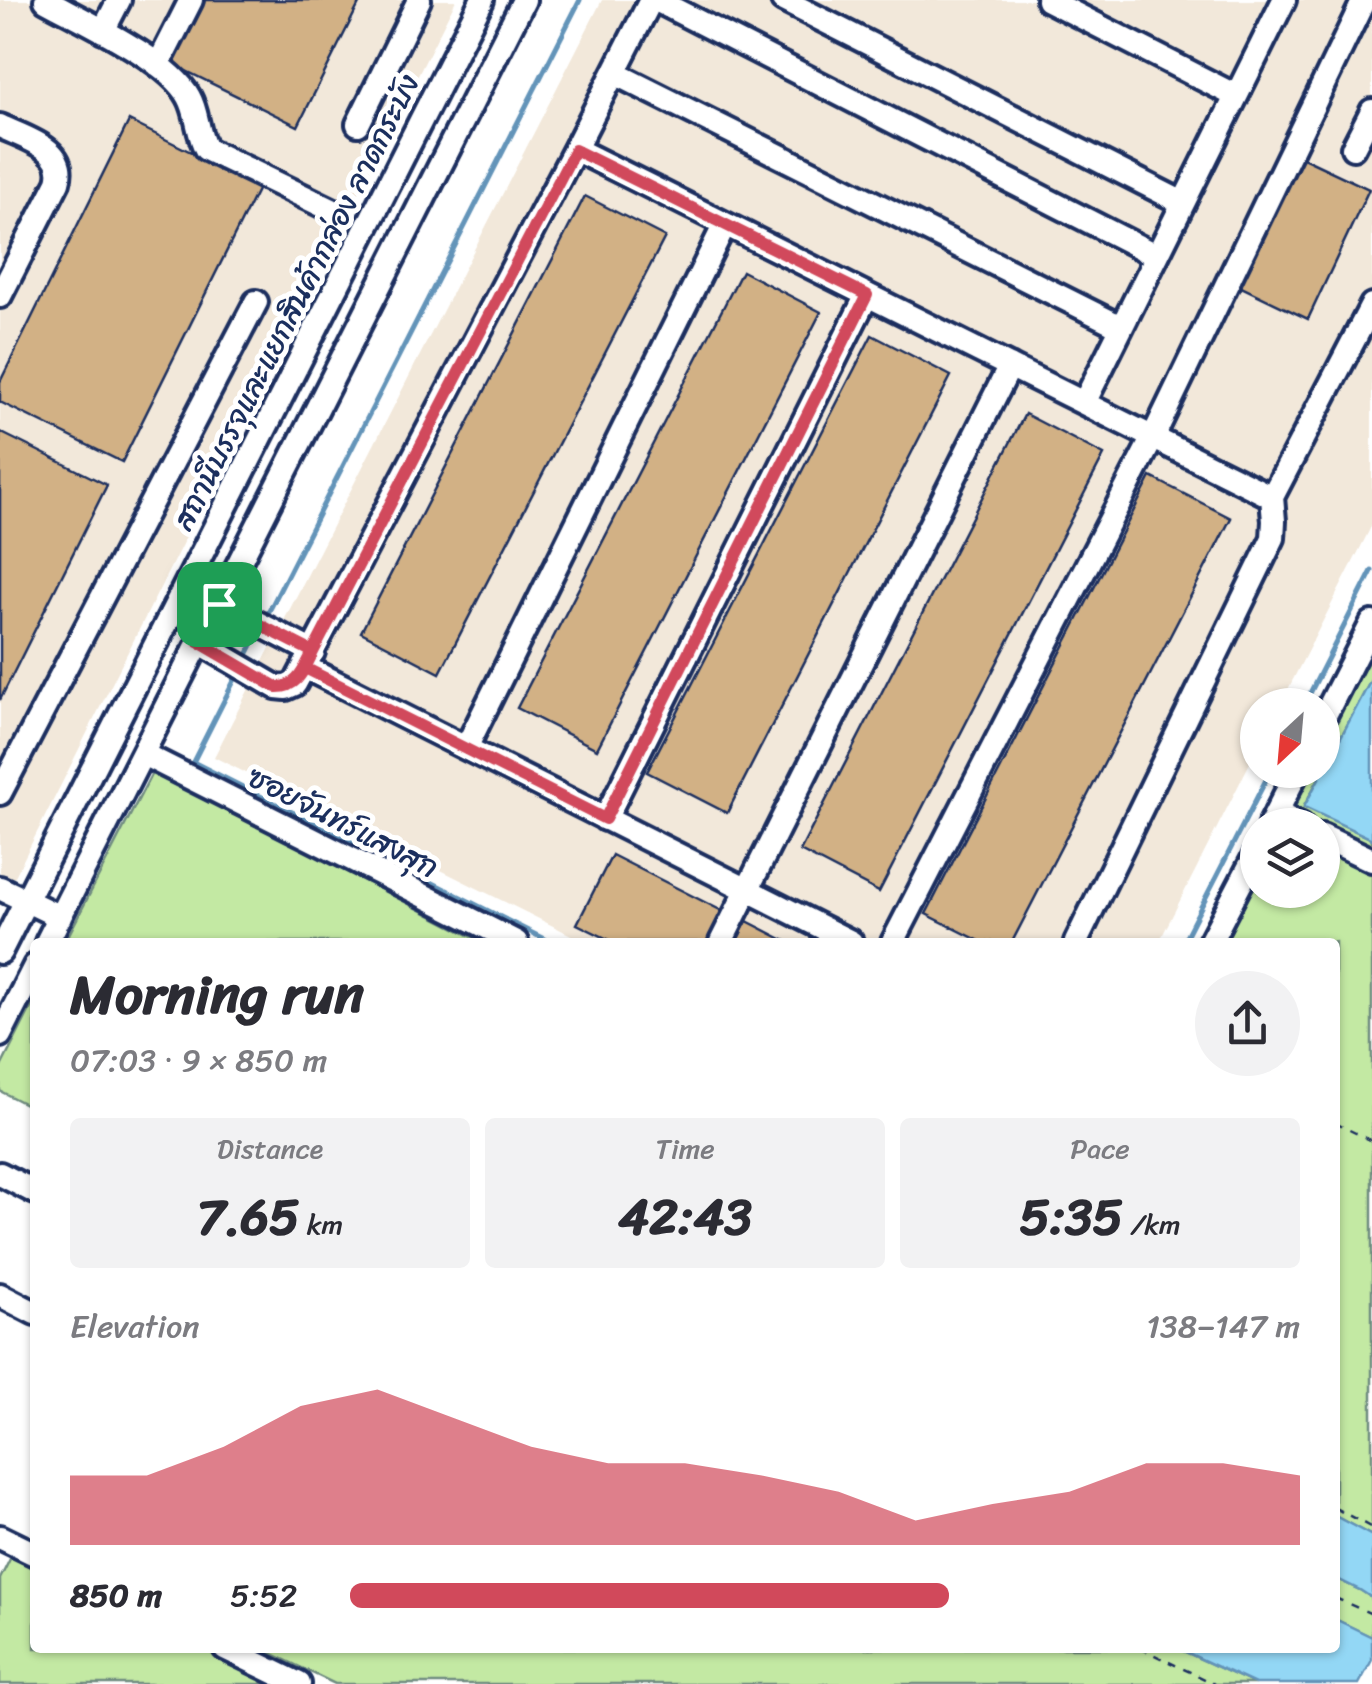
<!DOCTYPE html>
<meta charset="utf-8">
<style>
body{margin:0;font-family:Sriracha,"Playpen Sans Thai",sans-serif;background:#f2f2f3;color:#2b2b33;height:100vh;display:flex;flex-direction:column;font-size:38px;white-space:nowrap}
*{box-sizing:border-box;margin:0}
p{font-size:32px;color:#7c7c81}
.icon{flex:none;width:55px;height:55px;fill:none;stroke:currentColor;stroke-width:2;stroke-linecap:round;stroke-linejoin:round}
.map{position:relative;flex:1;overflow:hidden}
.drawer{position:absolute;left:30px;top:938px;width:1310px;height:715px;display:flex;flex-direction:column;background:#fff;border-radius:10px;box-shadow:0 2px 8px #0004}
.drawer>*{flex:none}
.needle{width:65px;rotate:206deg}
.tools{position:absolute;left:1240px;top:688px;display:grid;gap:20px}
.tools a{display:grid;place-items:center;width:100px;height:100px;border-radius:50%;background:#fff;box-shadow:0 2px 8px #0004;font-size:50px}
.pin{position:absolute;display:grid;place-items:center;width:85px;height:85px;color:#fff;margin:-42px;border-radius:20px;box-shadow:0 5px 15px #0006}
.round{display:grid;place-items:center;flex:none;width:105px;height:105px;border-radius:52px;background:#f2f2f3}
.summary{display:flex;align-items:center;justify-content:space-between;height:170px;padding:0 40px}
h1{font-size:55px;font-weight:800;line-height:75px}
.figures{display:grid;grid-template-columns:repeat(3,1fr);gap:15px;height:170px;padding:10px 40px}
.figures div{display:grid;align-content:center;border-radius:10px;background:#f2f2f3;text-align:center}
.figures b{font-size:50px;font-weight:800}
.figures small{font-size:28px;font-weight:400}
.figures p{font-size:28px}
.chart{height:280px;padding:20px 40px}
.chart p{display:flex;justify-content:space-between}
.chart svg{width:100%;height:180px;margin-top:10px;fill:#d1495b;opacity:.7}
ul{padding:0 40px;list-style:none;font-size:32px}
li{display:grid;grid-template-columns:160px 120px 1fr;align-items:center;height:75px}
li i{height:25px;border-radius:12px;background:#d1495b}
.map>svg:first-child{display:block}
.built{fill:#f2e8da}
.green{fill:#c3e9a3;stroke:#6f8c80;stroke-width:2.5}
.water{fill:#93d7f5;stroke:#6394b9;stroke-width:2.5}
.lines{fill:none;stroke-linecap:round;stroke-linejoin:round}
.stream{stroke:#6394b9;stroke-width:5}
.building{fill:#d2b185;stroke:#1b2f5e;stroke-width:2.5}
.minor-casing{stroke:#1b2f5e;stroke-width:30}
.path{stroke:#1b2f5e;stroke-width:2.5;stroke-dasharray:8 8;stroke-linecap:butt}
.minor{stroke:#fff;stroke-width:22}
.route-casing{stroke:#fff;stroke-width:20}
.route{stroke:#d1495b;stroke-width:12}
.labels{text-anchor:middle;stroke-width:10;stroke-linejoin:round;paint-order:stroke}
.street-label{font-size:30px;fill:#1b2f5e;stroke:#fff}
</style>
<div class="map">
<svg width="1372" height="1684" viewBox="0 0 1372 1684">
<rect width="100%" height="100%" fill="#fff"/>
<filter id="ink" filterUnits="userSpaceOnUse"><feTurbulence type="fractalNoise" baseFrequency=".01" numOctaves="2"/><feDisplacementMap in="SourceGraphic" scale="20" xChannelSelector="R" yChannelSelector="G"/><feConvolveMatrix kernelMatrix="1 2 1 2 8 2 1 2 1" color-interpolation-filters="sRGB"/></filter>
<g filter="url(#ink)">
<path class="built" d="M0 0H456L0 906Z
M602 0H1372V525L1280 705H1258L1257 749 1159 942H585L214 757Z"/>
<path class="green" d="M1372 641V678L1304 806 1372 839V1536L1335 1516V942H1225L1257 877 1258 890H1322V825H1283L1307 770H1322L1323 739Z
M153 771 482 942H65Z
M35 1000V1109L0 1091V1069Z
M16 1547 35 1557V1648H216L288 1684H0V1579Z
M1335 1578 1360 1590 1372 1598V1637L1335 1619Z
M260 1648H1177L1255 1684H335Z"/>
<path class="water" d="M1372 678V839L1304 807Z
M1335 1516 1372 1536V1598L1360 1590 1335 1578Z
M1335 1619 1372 1637V1660L1359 1684H1255L1177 1648H1335Z"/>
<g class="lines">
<path class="stream" d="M264 621 580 0
M244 661 259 631
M239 671 193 762 550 942
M1304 705 1372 571
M1183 942 1271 770"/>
</g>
<path class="building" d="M199 0H361L298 126 168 62Z
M129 121 259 186 122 462 0 402V382Z
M1301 157 1369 189 1308 319 1239 286Z
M585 196 665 237 440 673 361 632Z
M742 271 821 312 597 749 517 708Z
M872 335 951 376 727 813 647 772Z
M1025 414 1104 455 879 892 800 851Z
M0 432 107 485 0 700Z
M1151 477 1231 518 1012 942H982L926 914Z
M612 855 728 914 713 942H614L577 924Z
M747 921 788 942H736Z"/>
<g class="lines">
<g class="minor-casing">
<path id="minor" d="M46 0C84 21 169 60 189 97 198 113 197 133 206 149L338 213
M656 0 1157 256
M783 0 1183 203
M1048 0 1236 96
M103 31 119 0
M158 65 191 0
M614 73 1121 327
M358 124 419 0
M0 126C24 138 68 148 58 182L0 296
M1353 148 1372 111
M575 149 1272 497
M1084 403 1284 0
M219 603 313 652
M199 642 276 687 286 688 295 684 575 149 651 0
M305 667 851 942
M1322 721 1372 623
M466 748 725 224
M143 754 516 942
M0 793 256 302
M1276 813 1301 825
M605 819 867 295
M1270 825 1298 770
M1322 836 1372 860
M0 888 60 917
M47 942 524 0
M721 942 1010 366
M893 942 1153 437 1364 0
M1076 942 1273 538 1274 521 1272 497 1372 305
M1210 942 1258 850
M0 952 482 0
M0 1035 35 966
M0 1174 35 1192
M0 1295 35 1313
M0 1537 35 1554
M225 1648 299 1684"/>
</g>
<path class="path" d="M1335 1123 1372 1141
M1335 1508 1372 1528
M1335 1598 1372 1614
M1140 1648 1215 1684"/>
<use href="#minor" class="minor"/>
</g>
</g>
<g class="lines" filter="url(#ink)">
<g class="route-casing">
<path id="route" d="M219 604 313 652 305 668 605 819 867 295 575 150 313 652C304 669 298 688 276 687L199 642 219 604"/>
</g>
<use href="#route" class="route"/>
</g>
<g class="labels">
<g class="street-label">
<text transform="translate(296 302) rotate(-63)" y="10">สถานีบรรจุและแยกสินค้ากล่อง ลาดกระบัง</text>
<text transform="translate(343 822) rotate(27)" y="10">ซอยจันทร์แสงสุก</text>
</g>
</g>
</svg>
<div class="tools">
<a><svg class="needle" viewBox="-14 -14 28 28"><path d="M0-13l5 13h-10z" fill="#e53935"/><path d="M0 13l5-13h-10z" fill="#7c7c81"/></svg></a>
<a><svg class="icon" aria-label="layers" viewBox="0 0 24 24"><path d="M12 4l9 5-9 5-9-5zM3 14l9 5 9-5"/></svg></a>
</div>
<div class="pin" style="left:219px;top:604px;background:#1e9e55"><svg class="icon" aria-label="arrive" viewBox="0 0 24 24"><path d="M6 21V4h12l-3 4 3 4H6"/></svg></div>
<section class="drawer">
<div class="summary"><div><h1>Morning run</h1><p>07:03 · 9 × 850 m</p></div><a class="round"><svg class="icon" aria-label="share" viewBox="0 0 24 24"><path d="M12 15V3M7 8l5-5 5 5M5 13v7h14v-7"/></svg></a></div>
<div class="figures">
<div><p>Distance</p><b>7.65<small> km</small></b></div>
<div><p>Time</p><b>42:43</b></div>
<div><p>Pace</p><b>5:35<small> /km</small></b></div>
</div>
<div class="chart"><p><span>Elevation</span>138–147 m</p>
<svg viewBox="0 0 160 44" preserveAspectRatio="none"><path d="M0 44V27L10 27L20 20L30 10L40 6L50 13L60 20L70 24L80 24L90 27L100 31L110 38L120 34L130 31L140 24L150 24L160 27V44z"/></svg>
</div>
<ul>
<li><b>850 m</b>5:52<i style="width:63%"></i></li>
</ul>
</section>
</div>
